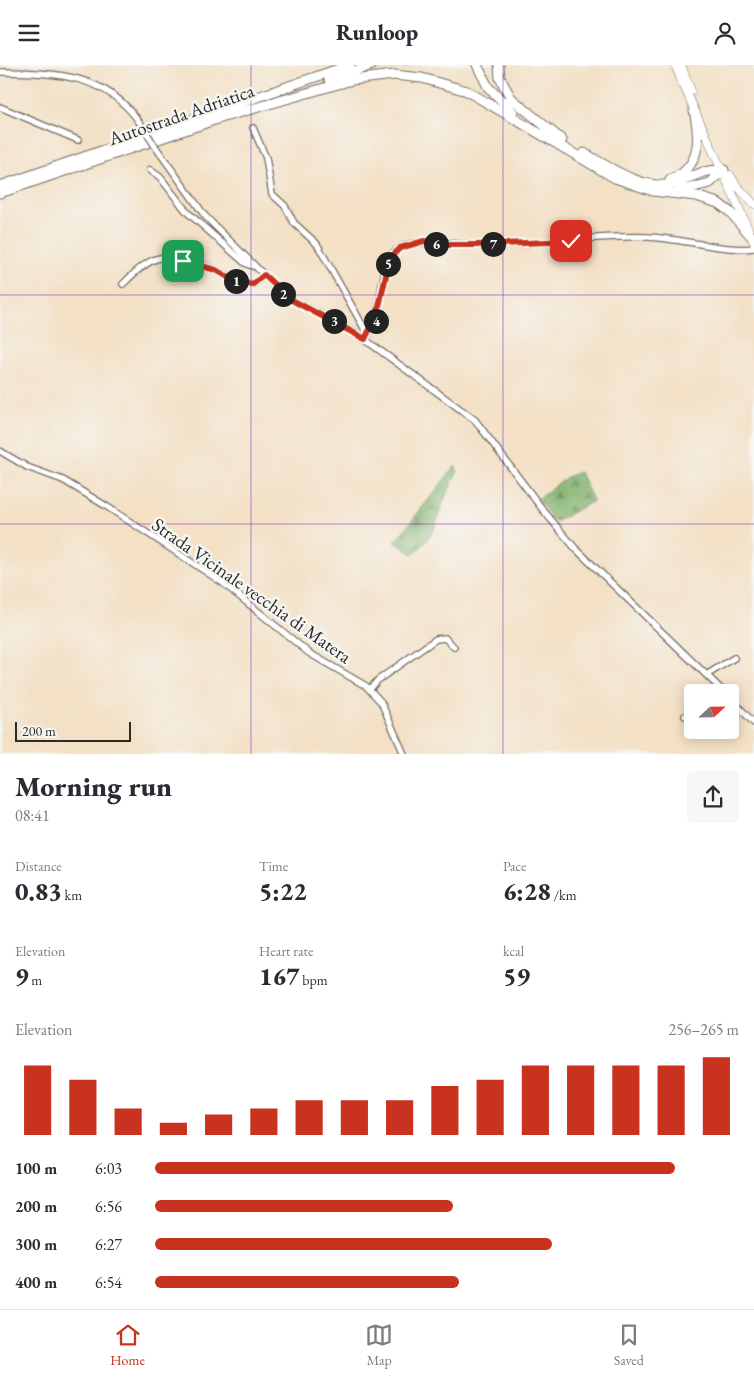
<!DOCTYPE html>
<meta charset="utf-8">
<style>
body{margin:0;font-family:"EB Garamond",serif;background:#f7f7f7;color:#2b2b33;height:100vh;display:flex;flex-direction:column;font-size:19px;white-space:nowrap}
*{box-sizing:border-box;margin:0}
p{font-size:16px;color:#7c7c81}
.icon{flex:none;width:28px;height:28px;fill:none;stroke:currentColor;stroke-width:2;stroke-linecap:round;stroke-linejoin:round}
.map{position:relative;height:689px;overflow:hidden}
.drawer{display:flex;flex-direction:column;background:#fff;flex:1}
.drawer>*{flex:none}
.needle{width:32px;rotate:68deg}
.tools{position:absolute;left:684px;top:619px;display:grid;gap:10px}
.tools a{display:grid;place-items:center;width:55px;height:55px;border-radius:5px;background:#fff;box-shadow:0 2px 12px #0003;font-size:25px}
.scale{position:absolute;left:15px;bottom:12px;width:116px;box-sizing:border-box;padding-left:5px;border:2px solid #2b2b2b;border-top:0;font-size:14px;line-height:18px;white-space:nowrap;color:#2b2b2b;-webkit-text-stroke:4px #f6f6f2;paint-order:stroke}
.pin{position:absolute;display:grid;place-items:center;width:42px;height:42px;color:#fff;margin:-21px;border-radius:10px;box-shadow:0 2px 8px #0006}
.km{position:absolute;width:25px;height:25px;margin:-12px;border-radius:50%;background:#222;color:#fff;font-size:14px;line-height:25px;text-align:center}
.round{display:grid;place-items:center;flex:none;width:52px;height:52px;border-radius:5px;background:#f7f7f7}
.head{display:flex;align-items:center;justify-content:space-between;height:85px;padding:0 15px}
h1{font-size:28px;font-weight:800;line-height:38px}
.stats{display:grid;grid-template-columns:repeat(3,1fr);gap:8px;height:85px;padding:5px 15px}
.stats div{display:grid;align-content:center}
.stats b{font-size:25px;font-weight:800}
.stats small{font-size:14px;font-weight:400}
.stats p{font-size:14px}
.chart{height:140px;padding:10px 15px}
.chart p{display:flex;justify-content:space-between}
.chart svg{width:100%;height:90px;margin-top:5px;stroke:#c8321e;stroke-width:6}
ul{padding:0 15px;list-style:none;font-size:16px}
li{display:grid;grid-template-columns:80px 60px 1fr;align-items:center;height:38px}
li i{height:12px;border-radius:6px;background:#c8321e}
header{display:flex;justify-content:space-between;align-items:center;height:65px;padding:0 15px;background:#fff;font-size:22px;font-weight:800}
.menu{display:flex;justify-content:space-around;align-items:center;height:70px;border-top:1px solid #e1e1e2;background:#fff;font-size:14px;color:#7c7c81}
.menu a{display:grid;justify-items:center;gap:2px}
.menu .on{color:#c8321e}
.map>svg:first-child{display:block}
.forest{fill:url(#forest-firs);stroke:#576f4c}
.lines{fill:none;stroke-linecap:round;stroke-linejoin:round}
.minor-casing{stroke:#716a61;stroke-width:8}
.major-casing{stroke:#716a61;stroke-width:9}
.highway-casing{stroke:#716a61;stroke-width:11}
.minor{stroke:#fff;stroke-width:5.5}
.major{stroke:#fff;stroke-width:8}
.highway{stroke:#fff;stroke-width:9}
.minor-bridge-casing{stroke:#716a61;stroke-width:8;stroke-linecap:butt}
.minor-bridge{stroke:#fff;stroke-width:5.5}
.route-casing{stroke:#fff;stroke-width:10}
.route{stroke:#c8321e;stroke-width:6}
.grid{fill:none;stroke:#7b2cbf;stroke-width:1;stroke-opacity:0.55}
.labels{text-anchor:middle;stroke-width:5;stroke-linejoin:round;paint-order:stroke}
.street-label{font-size:19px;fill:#2b2b2b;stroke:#f6f6f2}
</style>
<header><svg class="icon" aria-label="menu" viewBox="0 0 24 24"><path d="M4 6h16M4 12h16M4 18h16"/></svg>Runloop<svg class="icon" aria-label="person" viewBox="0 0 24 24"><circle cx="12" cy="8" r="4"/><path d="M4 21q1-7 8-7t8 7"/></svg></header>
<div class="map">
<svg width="754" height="689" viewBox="0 0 754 689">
<defs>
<pattern id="forest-firs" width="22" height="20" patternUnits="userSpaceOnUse" patternTransform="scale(1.25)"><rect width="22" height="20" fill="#83b36e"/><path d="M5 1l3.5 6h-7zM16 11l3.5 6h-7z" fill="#6b925b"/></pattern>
</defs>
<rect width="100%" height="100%" fill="#f6f6f2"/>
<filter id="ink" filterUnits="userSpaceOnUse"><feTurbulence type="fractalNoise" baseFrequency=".02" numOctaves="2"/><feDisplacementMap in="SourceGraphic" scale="10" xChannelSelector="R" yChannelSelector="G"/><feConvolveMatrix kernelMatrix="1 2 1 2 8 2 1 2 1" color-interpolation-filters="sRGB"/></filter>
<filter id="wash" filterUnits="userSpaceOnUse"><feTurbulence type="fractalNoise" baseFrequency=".0096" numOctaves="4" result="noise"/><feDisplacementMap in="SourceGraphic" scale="20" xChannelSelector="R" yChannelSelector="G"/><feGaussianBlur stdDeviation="1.12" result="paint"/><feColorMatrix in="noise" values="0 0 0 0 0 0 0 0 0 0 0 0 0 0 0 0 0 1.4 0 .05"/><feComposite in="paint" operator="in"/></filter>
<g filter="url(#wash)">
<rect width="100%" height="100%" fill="#f3e0c5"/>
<path class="forest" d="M455 401 458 406 445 432 435 462 425 478 413 489 395 477Z
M580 407 593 436 555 457 538 434 567 412Z"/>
</g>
<g filter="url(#ink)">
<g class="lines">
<g class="minor-casing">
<path id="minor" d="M0 7C55 8 106 8 140 58
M0 42 78 75
M253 63 266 93 272 129 285 141 294 158 317 179 368 270
M157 84 205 151 285 231 356 268 475 355 543 445 575 483 725 628
M150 105 160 112 187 147 245 198 252 201
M123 219C132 210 147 195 160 193 176 190 202 199 216 205 229 211 238 218 252 220L264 211
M365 274C384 249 379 204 393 188 409 170 452 180 474 180 532 181 590 170 648 172 679 173 726 187 754 183
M0 386 27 402 63 415 106 441 223 518 309 588 366 621 381 637 404 689
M708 609 734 593
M370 624 378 615 436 574 445 573 454 582
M730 633 754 658
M685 651 692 649"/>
</g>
<g class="major-casing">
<path id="major" d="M675 0C700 60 729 118 754 178
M681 0 691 26
M730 110 737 121 754 139"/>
</g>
<g class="highway-casing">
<path id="highway" d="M477 0 488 22 513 47
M499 0 500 13 511 33 562 75
M329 15 372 0
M224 52 352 15 394 10 422 13 467 26 615 113 653 126 696 131 718 138 730 147 751 171
M584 88C609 102 643 126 673 119 695 113 699 104 724 105
M670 115C702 102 700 73 694 45
M0 121 350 0
M678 126 710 118 724 105
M0 128 229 50"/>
</g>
<use href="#minor" class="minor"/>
<use href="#major" class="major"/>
<use href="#highway" class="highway"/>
<g class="minor-bridge-casing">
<path id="minor-bridge" d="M140 58 157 84"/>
</g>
<use href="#minor-bridge" class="minor-bridge"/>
</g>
</g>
<g class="lines" filter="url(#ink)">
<g class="route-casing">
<path id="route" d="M183 196 216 205 233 215 252 220 264 210 290 234 365 274 377 250 390 193 400 183 424 176 442 180H476L571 176"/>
</g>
<use href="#route" class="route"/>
</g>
<path class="grid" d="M251 0V689M503 0V689M0 230H754M0 459H754"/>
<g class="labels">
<g class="street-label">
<text transform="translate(181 49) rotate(-19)" y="7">Autostrada Adriatica</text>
<text transform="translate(252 525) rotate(35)" y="7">Strada Vicinale vecchia di Matera</text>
</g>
</g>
</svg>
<div class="tools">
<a><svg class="needle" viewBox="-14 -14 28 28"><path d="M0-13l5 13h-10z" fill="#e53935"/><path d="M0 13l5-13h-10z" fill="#7c7c81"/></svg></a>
</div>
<div class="scale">200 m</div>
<div class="pin" style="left:183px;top:196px;background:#1e9e55"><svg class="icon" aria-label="arrive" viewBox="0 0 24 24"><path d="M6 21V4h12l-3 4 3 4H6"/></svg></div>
<div class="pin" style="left:571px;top:176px;background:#d93025"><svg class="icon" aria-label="check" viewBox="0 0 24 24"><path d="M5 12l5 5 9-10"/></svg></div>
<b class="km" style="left:236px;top:216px">1</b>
<b class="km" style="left:283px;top:229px">2</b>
<b class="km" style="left:334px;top:256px">3</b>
<b class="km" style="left:376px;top:256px">4</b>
<b class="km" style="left:388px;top:199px">5</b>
<b class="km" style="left:436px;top:179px">6</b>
<b class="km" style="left:493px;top:179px">7</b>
</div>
<section class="drawer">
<div class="head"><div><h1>Morning run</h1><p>08:41</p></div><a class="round"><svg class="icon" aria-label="share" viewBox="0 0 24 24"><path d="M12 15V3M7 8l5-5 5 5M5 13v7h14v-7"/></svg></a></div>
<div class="stats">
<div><p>Distance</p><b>0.83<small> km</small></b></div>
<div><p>Time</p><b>5:22</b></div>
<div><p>Pace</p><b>6:28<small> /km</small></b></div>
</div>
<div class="stats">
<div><p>Elevation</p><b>9<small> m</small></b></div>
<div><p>Heart rate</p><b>167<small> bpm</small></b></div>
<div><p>kcal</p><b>59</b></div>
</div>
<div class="chart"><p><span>Elevation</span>256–265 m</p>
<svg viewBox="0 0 160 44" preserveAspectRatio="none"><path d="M5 44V10M15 44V17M25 44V31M35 44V38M45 44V34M55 44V31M65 44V27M75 44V27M85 44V27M95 44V20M105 44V17M115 44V10M125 44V10M135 44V10M145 44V10M155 44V6"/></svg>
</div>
<ul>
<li><b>100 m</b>6:03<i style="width:89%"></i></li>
<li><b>200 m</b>6:56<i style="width:51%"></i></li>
<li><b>300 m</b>6:27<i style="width:68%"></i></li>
<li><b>400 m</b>6:54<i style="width:52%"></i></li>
</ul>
</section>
<nav class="menu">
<a class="on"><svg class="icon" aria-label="home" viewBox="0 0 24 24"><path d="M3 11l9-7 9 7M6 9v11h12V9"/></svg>Home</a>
<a><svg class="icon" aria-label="map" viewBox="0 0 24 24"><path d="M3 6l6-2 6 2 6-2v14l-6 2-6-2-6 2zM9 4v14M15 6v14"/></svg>Map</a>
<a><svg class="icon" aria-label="saved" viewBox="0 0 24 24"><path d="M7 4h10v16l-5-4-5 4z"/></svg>Saved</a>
</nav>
